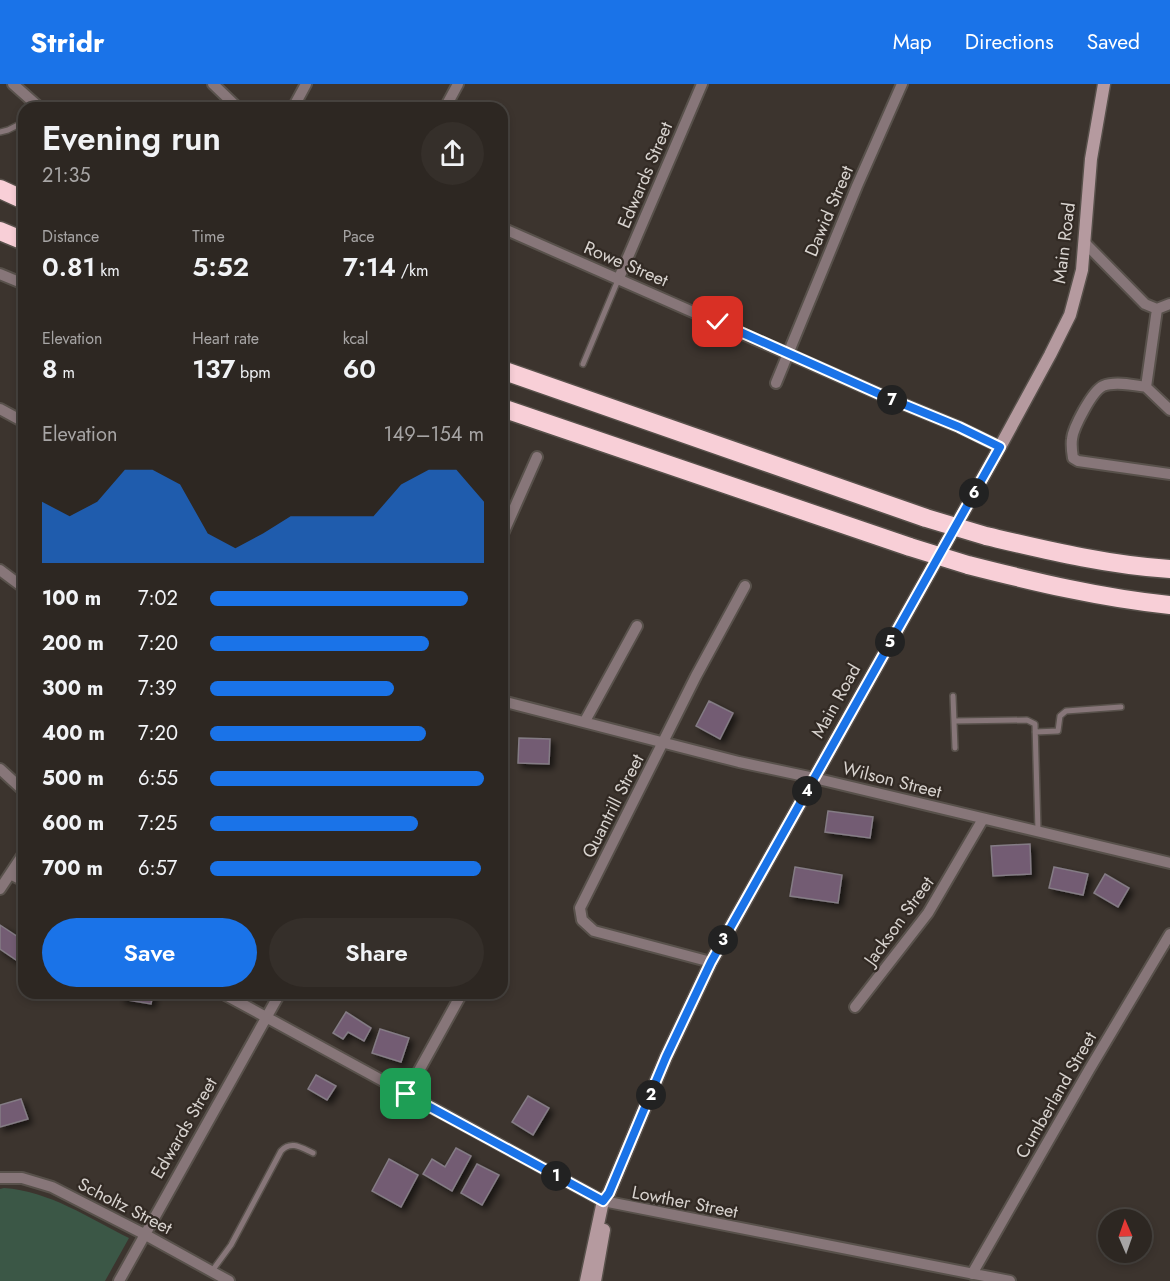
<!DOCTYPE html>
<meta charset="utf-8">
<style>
body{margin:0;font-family:Jost,sans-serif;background:#352f2a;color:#f1f3f6;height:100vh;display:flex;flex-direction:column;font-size:22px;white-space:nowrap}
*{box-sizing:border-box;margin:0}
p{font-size:20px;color:#a7a5a5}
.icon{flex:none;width:33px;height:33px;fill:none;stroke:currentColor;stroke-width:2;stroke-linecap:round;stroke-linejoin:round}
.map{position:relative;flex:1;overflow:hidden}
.sheet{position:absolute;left:18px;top:18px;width:490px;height:897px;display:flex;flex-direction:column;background:#2d2722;border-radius:18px;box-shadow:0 3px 9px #0003,0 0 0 2px #484440}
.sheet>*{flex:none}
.needle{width:39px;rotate:358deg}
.fabs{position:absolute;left:1098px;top:1125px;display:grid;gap:12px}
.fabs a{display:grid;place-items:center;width:54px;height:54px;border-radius:50%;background:#2d2722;box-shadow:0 3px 9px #0003,0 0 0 2px #484440;font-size:30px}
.pin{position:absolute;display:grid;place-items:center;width:51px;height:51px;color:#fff;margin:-26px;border-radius:12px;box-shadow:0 3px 9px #0006}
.km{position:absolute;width:30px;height:30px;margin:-15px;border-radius:50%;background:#222;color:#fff;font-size:16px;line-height:30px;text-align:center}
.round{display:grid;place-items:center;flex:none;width:63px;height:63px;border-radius:32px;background:#352f2a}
.head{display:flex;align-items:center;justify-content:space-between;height:102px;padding:0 24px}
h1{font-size:33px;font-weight:600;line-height:45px}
.metrics{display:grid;grid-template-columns:repeat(3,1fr);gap:9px;height:102px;padding:6px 24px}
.metrics div{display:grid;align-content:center}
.metrics b{font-size:26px;font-weight:600}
.metrics small{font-size:16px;font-weight:400}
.metrics p{font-size:16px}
.chart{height:168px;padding:12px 24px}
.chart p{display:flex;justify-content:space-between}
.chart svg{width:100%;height:108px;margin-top:6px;fill:#1a73e8;opacity:.7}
.primary-button{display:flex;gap:12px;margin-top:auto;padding:12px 24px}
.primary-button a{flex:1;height:69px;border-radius:36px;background:#1a73e8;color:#fff;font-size:24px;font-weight:600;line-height:69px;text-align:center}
.primary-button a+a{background:#352f2a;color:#f1f3f6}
ul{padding:0 24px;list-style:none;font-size:20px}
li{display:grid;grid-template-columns:96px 72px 1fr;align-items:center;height:45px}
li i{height:15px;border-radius:8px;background:#1a73e8}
header{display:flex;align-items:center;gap:36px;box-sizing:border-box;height:84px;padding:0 30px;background:#1a73e8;color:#fff}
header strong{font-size:28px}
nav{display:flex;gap:33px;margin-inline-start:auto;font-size:21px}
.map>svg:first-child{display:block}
.green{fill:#3b5746}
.building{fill:#735b73;stroke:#847c85;stroke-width:1.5;filter:url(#shadow)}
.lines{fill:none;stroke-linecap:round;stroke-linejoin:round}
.lane-casing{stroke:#58514b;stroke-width:8}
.street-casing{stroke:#58514b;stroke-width:14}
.secondary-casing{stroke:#58514b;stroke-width:15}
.highway-casing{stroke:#58514b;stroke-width:21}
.lane{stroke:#877679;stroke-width:5}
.street{stroke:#877679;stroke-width:10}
.secondary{stroke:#b59a9f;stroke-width:12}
.highway{stroke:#f8cfd7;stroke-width:18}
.highway-bridge-casing{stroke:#58514b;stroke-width:21;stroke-linecap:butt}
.highway-bridge{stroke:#f8cfd7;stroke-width:18}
.route-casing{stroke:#fff;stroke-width:12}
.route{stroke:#1a73e8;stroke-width:8}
.labels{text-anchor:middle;stroke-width:4.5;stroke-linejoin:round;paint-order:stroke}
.street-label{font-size:18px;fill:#d8d3cf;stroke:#322a24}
</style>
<header>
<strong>Stridr</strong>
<nav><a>Map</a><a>Directions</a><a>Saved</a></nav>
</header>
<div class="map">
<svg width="1170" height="1197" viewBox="0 0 1170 1197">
<defs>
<filter id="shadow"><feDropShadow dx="4" dy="4" stdDeviation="3" flood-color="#0009"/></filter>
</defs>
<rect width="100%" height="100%" fill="#3c342e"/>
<path class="green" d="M4 1104C49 1107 89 1134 129 1154L105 1197H0V1105Z"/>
<path class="building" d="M709 617 733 629 720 655 696 642Z
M519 654 550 655 549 680 518 679Z
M828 727 873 733 870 754 825 748Z
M1030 760 1031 790 993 792 991 762Z
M795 783 842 791 838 819 790 812Z
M1054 783 1088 790 1083 811 1049 804Z
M1105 790 1129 804 1118 823 1094 809Z
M0 841 24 857V870L19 878 0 865Z
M122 909H153L151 920 121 915Z
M346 928 371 944 364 957 348 948 343 955 333 949Z
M380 945 409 954 401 978 372 969Z
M316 991 336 1002 327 1016 308 1005Z
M528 1012 549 1024 533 1051 512 1038Z
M21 1015 28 1035 0 1043V1021Z
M456 1064 471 1072 452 1107 423 1090 432 1075 445 1083Z
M389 1075 418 1091 401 1123 372 1107Z
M477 1080 499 1091 482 1121 461 1109Z"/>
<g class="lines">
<g class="lane-casing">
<path id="lane" d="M0 48 8 46 24 38
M583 280 618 196
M953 612 955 664
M954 637 1027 636 1035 640 1038 747
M1035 648 1058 647 1060 632 1066 627 1121 623
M212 1187 231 1161 281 1067C291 1056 302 1064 313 1069"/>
</g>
<g class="street-casing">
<path id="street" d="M13 0 40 24
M213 0 238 24
M293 24 306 0
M445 24 458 0
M502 144 886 313 959 343 1000 363
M1084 158 1145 220 1157 225 1170 220
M0 190 24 200
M619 194 702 0
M776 299 857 102 902 0
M1146 303 1157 225
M0 325 24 338
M1170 326 1146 303C1134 301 1115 297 1103 302 1092 307 1073 344 1072 355 1071 362 1072 368 1073 374L1078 377 1170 390
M502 452 537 373
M0 486 24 504
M502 617 739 678 814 694 1170 779
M585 637 637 542
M0 685 24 707
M10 790 24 797
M0 805 24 769
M711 878 594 847 582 836 580 824 696 592 745 502
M222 909 603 1117 1010 1197
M855 923 928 829 983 735
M406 1010 462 909
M0 1094H22L52 1103 144 1150 229 1197
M972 1190 1089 986 1170 850
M119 1197 280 909"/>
</g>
<g class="secondary-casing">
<path id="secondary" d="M586 1197 603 1117 609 1109 666 973 711 878 1000 363 1050 271 1070 231 1082 186 1091 75 1104 0
M595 1197 604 1146"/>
</g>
<g class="highway-casing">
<path id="highway" d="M0 105 24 116
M0 147 24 157
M502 286 926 434
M502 324 910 463
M986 452C1046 466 1107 481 1170 485
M968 481C1035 498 1101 514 1170 521"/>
</g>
<use href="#lane" class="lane"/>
<use href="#street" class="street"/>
<use href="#secondary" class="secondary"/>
<use href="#highway" class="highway"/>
<g class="highway-bridge-casing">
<path id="highway-bridge" d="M926 434 986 452
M910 463 968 481"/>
</g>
<use href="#highway-bridge" class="highway-bridge"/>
</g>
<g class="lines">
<g class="route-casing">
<path id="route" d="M406 1010 603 1117 609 1109 666 973 711 878 1000 363 959 343 886 313 718 238"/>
</g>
<use href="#route" class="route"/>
</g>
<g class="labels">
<g class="street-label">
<text transform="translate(645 91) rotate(-67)" y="6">Edwards Street</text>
<text transform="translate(829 127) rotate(-67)" y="6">Dawid Street</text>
<text transform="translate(1064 159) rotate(-83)" y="6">Main Road</text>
<text transform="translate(626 180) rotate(23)" y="6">Rowe Street</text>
<text transform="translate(836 617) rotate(-61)" y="6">Main Road</text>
<text transform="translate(892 696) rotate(14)" y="6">Wilson Street</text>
<text transform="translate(613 722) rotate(-63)" y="6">Quantrill Street</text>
<text transform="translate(899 837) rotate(-54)" y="6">Jackson Street</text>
<text transform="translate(1056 1011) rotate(-60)" y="6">Cumberland Street</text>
<text transform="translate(184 1044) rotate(-60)" y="6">Edwards Street</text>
<text transform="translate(685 1118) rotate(11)" y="6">Lowther Street</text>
<text transform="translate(125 1122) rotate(27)" y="6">Scholtz Street</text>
</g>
</g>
</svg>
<div class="fabs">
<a><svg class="needle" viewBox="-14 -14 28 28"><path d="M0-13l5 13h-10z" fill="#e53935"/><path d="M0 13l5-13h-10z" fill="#a7a5a5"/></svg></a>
</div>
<div class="pin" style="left:406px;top:1010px;background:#1e9e55"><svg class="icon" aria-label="arrive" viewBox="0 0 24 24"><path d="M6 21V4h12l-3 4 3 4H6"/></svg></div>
<div class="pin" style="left:718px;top:238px;background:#d93025"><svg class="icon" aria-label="check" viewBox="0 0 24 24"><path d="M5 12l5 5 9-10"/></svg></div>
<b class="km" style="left:556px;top:1092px">1</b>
<b class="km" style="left:651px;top:1011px">2</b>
<b class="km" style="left:723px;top:856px">3</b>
<b class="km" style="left:807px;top:707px">4</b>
<b class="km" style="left:890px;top:558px">5</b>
<b class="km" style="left:974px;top:409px">6</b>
<b class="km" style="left:892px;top:316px">7</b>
<section class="sheet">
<div class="head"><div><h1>Evening run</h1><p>21:35</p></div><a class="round"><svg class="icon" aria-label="share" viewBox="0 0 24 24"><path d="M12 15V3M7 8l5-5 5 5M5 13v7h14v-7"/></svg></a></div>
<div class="metrics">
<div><p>Distance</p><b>0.81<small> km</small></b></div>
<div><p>Time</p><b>5:52</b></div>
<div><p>Pace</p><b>7:14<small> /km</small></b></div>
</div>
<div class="metrics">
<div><p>Elevation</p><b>8<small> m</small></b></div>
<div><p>Heart rate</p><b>137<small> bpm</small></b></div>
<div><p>kcal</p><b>60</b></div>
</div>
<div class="chart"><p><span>Elevation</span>149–154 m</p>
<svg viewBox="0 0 160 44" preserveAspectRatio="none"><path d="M0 44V19L10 25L20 19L30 6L40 6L50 12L60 32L70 38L80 32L90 25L100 25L110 25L120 25L130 12L140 6L150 6L160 19V44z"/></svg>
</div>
<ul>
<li><b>100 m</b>7:02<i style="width:94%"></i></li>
<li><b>200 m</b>7:20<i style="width:80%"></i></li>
<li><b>300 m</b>7:39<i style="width:67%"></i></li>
<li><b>400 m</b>7:20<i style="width:79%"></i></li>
<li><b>500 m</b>6:55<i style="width:100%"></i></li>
<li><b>600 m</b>7:25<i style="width:76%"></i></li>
<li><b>700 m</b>6:57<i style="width:99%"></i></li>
</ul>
<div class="primary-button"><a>Save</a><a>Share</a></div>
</section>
</div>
